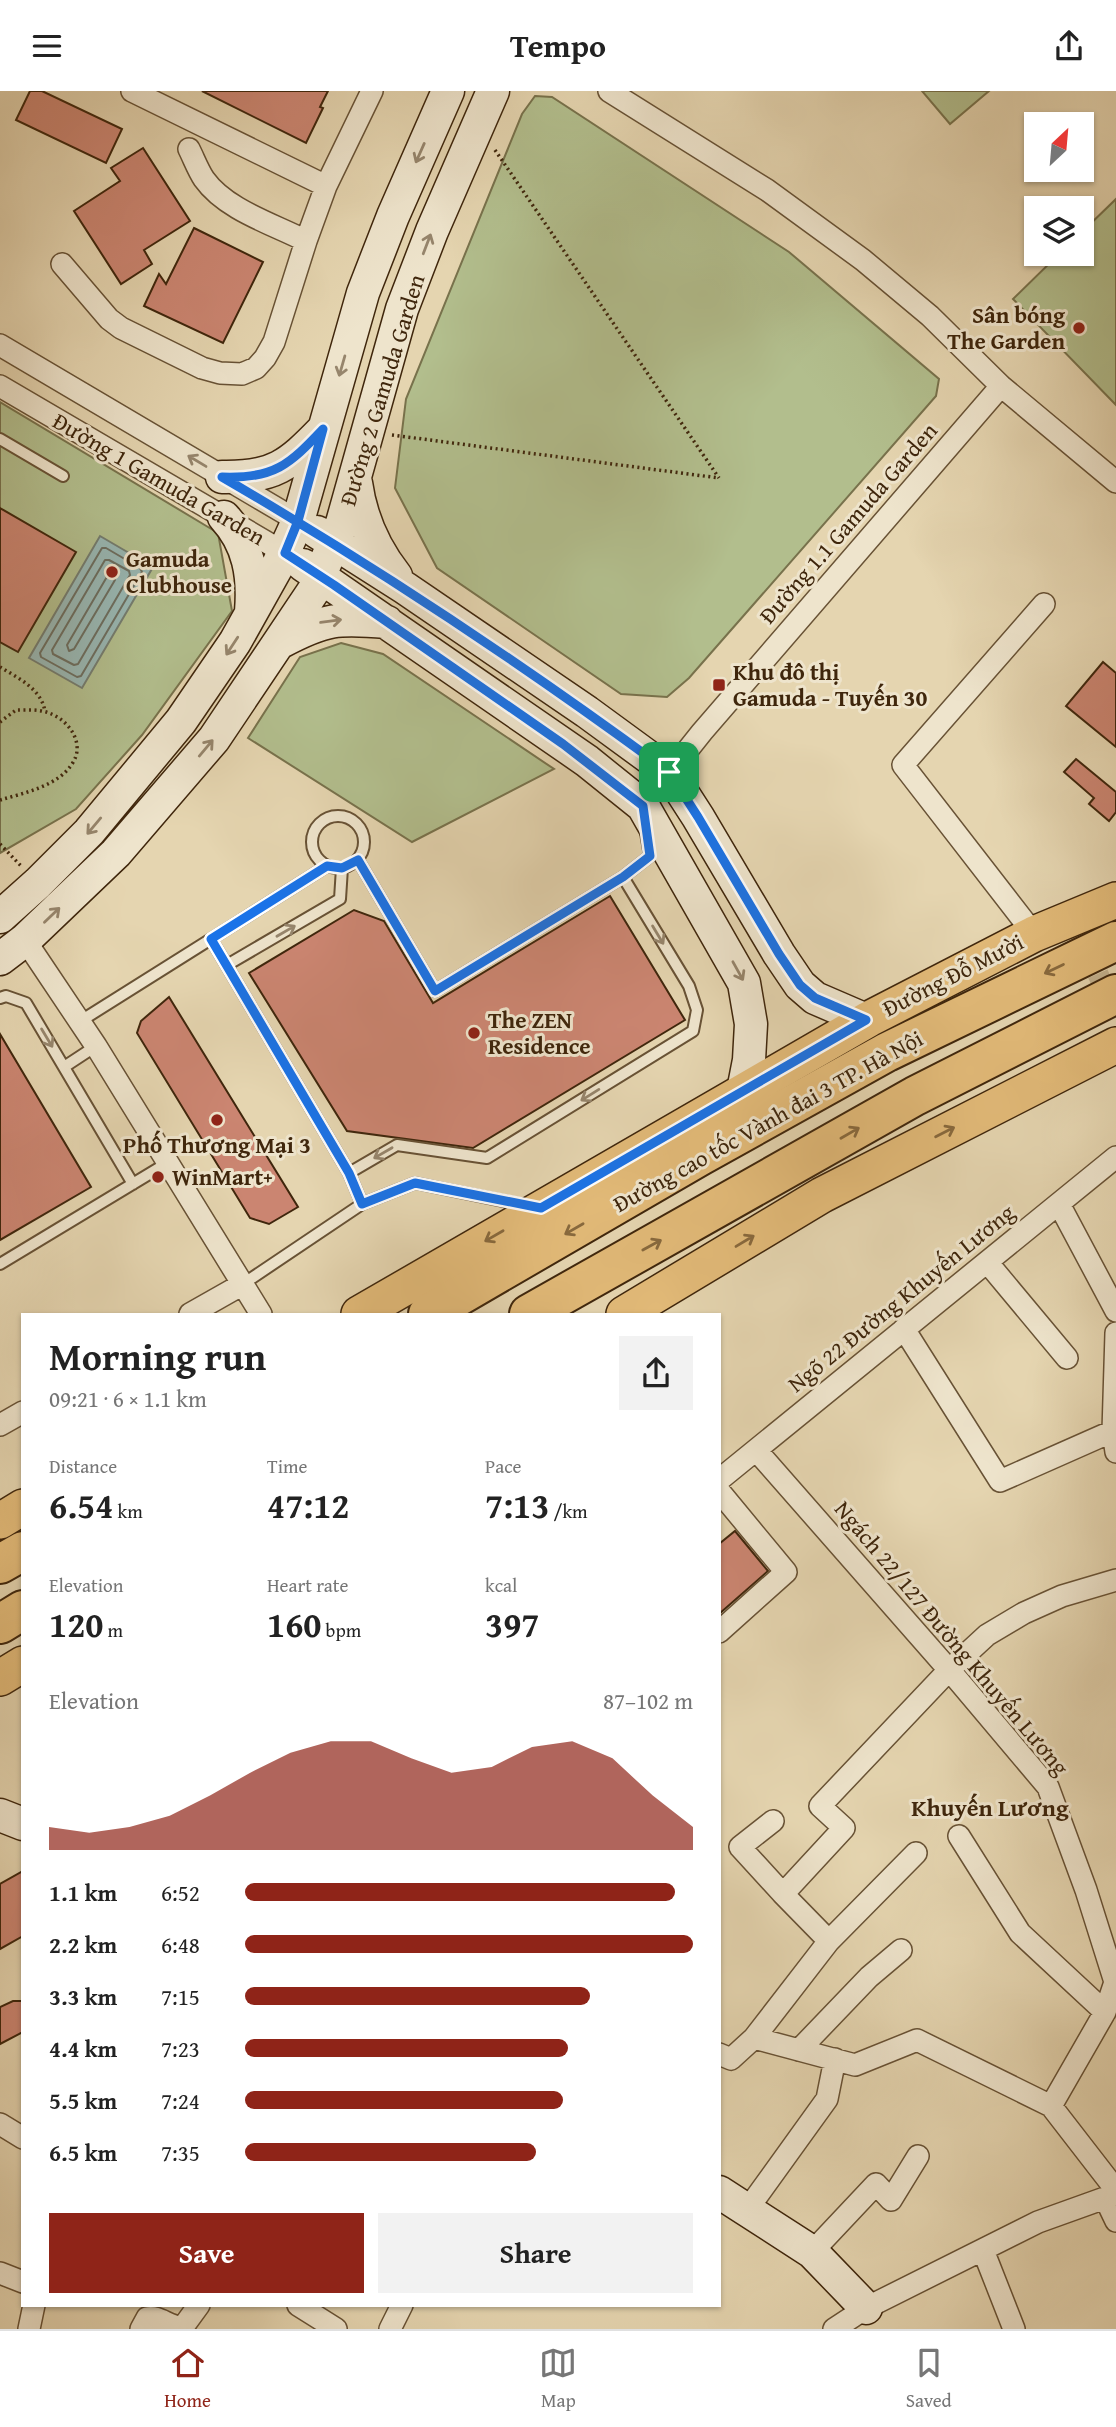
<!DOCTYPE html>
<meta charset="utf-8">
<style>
body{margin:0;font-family:"Gentium Book Plus",serif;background:#f2f2f2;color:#222;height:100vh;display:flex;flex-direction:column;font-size:26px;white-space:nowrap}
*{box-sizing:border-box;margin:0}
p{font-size:23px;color:#767676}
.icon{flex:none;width:38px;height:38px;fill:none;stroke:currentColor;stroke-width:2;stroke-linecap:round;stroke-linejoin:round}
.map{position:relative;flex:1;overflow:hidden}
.side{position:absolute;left:21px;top:1222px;width:700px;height:994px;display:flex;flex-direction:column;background:#fff;border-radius:0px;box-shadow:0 2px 5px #0004}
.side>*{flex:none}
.needle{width:46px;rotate:26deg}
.fabs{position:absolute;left:1024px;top:21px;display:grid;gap:14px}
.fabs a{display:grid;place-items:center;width:70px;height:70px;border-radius:0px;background:#fff;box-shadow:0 2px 5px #0004;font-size:35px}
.pin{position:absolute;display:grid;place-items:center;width:60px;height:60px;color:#fff;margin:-30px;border-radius:14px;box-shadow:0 4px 10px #0006}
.round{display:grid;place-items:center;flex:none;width:74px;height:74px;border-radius:0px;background:#f2f2f2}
.headline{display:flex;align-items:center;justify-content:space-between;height:119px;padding:0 28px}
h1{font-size:38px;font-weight:700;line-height:52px}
.figures{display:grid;grid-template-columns:repeat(3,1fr);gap:10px;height:119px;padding:7px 28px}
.figures div{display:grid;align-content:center}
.figures b{font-size:35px;font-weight:700}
.figures small{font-size:19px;font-weight:400}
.figures p{font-size:19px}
.chart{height:196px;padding:14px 28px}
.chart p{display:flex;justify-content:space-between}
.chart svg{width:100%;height:126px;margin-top:7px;fill:#8f2418;opacity:.7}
.primary-button{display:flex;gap:14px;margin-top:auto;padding:14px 28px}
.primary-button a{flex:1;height:80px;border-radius:0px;background:#8f2418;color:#fff;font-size:28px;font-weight:700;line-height:80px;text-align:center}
.primary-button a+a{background:#f2f2f2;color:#222}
ul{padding:0 28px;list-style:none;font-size:23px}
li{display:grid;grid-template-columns:112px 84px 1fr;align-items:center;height:52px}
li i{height:18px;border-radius:9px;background:#8f2418}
header{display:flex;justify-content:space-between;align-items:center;height:91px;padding:0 28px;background:#fff;font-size:32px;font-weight:700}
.tab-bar{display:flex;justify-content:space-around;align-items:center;height:98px;border-top:2px solid #e0e0e0;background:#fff;font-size:19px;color:#767676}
.tab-bar a{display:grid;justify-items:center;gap:4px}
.tab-bar .selected{color:#8f2418}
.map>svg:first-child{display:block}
.green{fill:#b2be8d;stroke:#78724c;stroke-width:2}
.water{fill:#98b7b3;stroke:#747d70;stroke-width:2}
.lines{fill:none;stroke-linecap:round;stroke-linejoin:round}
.shore{stroke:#6c6e60;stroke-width:2}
.building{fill:#cb8571;stroke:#3f260c;stroke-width:2}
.street-tunnel{stroke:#c4b28f;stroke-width:21;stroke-dasharray:21 10;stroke-linecap:butt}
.lane-casing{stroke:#685235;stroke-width:14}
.street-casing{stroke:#685235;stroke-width:24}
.secondary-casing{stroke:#3f260c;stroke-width:35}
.primary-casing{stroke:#3f260c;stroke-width:38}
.highway-casing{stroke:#3f260c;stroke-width:42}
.path{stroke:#3f260c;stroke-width:3.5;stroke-dasharray:2 3.5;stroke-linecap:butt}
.lane{stroke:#eee4cc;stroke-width:10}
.street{stroke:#eee4cc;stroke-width:21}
.secondary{stroke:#eee4cc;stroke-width:32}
.primary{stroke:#e2ba78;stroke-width:35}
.highway{stroke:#e2ba78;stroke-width:38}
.oneway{stroke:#96856c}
.oneway2{stroke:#88693d}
.route-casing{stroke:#fff;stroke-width:14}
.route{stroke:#1a73e8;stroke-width:9}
.poi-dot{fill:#8f2418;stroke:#eee4cc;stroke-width:2.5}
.labels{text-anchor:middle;stroke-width:6;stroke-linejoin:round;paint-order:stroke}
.poi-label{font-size:23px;font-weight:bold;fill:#3f260c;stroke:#eee4cc;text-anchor:start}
.street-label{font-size:23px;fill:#3f260c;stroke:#eee4cc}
.neighbourhood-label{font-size:24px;font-weight:bold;fill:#3f260c;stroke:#eee4cc}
</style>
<header><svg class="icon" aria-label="menu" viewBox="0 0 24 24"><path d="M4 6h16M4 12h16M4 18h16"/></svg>Tempo<svg class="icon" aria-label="share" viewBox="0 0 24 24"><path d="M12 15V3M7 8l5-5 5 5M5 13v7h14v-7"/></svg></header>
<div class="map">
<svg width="1116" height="2238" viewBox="0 0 1116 2238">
<rect width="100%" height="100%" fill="#e5d5b0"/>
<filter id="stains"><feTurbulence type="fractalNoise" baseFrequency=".00286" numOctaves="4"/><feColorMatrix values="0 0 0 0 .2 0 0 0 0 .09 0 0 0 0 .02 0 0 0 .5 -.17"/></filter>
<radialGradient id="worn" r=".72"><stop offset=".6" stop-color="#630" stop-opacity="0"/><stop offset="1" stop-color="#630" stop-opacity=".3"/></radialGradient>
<path class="green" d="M922 0H989L950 33Z
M535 5 552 6 789 161 939 288 936 305 689 587 667 606 621 603 437 477 395 397 406 308 522 23Z
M1116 108V314L1013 208 1059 163H1082V141Z
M0 311 218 442 232 520 142 644 76 718 0 762Z
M341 552 383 563 554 678 412 751 248 647 300 566Z"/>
<path class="water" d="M100 445 153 476 82 597 29 567Z"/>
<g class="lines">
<path class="shore" d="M102 457H106L140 477 142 481 81 585 77 586 41 566 40 562Z
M105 469H109L129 480 130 484 78 573 74 574 53 563 52 559Z
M111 483 115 485V489L74 558 69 560 67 554 108 484Z"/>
</g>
<path class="building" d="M30 0H42L122 38 106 72 16 29Z
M202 0H328L320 16 323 17 306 52Z
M143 57 190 130 144 159 152 173 121 193 74 120 120 90 111 77Z
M194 137 263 171 223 252 144 215 159 183 166 193Z
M0 417 76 461 18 561 0 551Z
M1103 571 1116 582V656L1066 615Z
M1076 668 1116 701V721L1109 730 1089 713 1094 707 1064 681Z
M610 805 685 929 473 1057 347 1040 249 882 354 819 384 830 433 912Z
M169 906 298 1116 269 1133 250 1127 137 942 141 930Z
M0 943 91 1096 0 1149Z
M735 1440 768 1480 719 1523V1453Z
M23 1780V1845L0 1858V1793Z
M13 1910H23V1941L0 1953V1916Z"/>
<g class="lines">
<path class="street-tunnel" d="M1073 826 1112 915"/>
<g class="lane-casing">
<path id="lane" d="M0 348 63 385
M312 751a26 26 0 1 1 52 0a26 26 0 1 1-52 0Z
M358 769 435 900 623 786 650 765 646 742
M211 848 349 1082 397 1054 487 1067 693 940 697 919 689 895 623 786
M227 874 340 808 342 777
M0 907 6 905 26 912 133 1093
M79 931 327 775
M64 976 96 955
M362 1113 415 1092 528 1115
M0 1173 169 1071
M243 1193 362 1113 349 1082"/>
</g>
<g class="street-casing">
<path id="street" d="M132 0 326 95
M609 0 767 99 863 169 930 225 1001 295 1116 391
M189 58C194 68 198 79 204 88 226 119 273 133 306 150
M62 173 109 228 121 237 202 277 220 282 242 283 256 277 265 267 274 251 306 150 326 95 372 0
M0 254 298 430
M0 295 285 462
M643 715 702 641 1001 295
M1034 843 903 674 1044 513
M25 849 96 955 261 1223
M1059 1113 1116 1220
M987 1171 1067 1267
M190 1223 243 1193
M904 1238 1000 1390 1113 1340
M1116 1242 1113 1340 1116 1361
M0 1334 23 1321
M756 1359 957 1588 1048 1696 1086 1799 1115 1891 1105 1921 1051 2015
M719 1389 1116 1066
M719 1400 786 1481 719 1541
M773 1730 740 1756 783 1803
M959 1745 1020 1842 1105 1921
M829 1850 783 1803 844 1737 820 1715 949 1579 987 1544 1024 1522 1062 1505 1116 1489
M754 1947 855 1974 917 1949 1051 2015 1116 2099
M799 1959 869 1886 901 1859
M719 1963 731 1968 754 1947 829 1850 916 1762
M0 2033 23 2047
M1105 2107 1116 2130
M747 2119 827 2008 835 1968
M983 2159 1014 2238
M812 2161 876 2093 891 2109 918 2065
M0 2182 23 2191
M298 2214 336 2238
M29 2238 34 2214
M141 2238 147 2227C159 2224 170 2237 183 2236L199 2214
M390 2238 402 2214
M834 2238 866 2217 1038 2131 1116 2103"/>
</g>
<g class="secondary-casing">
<path id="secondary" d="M222 386C274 387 289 374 323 339
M356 392C361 428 374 457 396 485
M224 426C249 453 254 485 251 521
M317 441 405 497 587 621 669 681 698 726 779 863 800 894 815 907 866 929
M303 474 587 670 643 715 744 892 751 933 749 969 743 1000
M281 551C326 527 338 527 387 531
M0 826 38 792 89 741 181 630 235 551 277 476 298 430 363 202 393 125 448 0
M0 868 25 849 116 762 214 648 314 499 342 432 402 218 432 140 493 0
M0 1724 23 1733
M719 2101 812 2161 866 2217"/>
</g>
<g class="primary-casing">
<path id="primary" d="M359 1223 869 928 1034 843 1116 809
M624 1223 822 1104 1116 954
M0 1430 23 1416
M0 1587 23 1573"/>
</g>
<g class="highway-casing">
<path id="highway" d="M428 1223 700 1065 887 961 1116 850
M529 1223 915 1005 1116 903
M0 1473 23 1460
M0 1533 23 1519"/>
</g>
<path class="path" d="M495 59 719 387
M392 344 719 387
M0 576C18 587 42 598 45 621
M0 631 16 619C27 619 39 618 49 622 69 629 86 653 72 673 58 695 24 702 0 709
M0 753 22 776"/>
<use href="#lane" class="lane"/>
<use href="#street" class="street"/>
<use href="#secondary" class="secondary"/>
<use href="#primary" class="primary"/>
<use href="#highway" class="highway"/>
</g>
<defs><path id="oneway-shaft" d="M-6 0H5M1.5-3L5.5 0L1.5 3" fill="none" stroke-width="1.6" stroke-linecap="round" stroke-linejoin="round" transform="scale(1.75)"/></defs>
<g class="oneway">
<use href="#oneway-shaft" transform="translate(420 62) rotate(114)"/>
<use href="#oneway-shaft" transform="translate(427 153) rotate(-69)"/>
<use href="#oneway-shaft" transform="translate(342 275) rotate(106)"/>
<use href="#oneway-shaft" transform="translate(197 370) rotate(-149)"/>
<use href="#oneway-shaft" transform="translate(331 530) rotate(-8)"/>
<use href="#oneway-shaft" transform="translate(232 555) rotate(123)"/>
<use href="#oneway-shaft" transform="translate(206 657) rotate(-50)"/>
<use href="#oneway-shaft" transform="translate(94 735) rotate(130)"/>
<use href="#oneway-shaft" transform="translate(52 824) rotate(-44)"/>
<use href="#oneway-shaft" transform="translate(286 840) rotate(-30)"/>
<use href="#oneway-shaft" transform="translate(658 844) rotate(59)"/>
<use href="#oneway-shaft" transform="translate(738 880) rotate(61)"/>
<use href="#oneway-shaft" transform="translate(47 947) rotate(59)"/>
<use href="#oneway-shaft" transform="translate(590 1004) rotate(148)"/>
<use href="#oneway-shaft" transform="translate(383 1062) rotate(150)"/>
</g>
<g class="oneway2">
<use href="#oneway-shaft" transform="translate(1054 878) rotate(154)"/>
<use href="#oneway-shaft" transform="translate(945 1041) rotate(-27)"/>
<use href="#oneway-shaft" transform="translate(850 1042) rotate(-30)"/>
<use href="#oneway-shaft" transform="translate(574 1138) rotate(150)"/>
<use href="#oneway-shaft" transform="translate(494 1145) rotate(150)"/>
<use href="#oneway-shaft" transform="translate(745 1150) rotate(-31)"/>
<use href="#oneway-shaft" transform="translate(652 1154) rotate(-29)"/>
</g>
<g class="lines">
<g class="route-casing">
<path id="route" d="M669 681C525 575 377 476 222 386 274 388 289 374 323 338L298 430 285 462 334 494 563 653 643 715 650 765 623 786 435 900 358 769 342 777 327 775 211 848 349 1082 362 1113 415 1092 541 1117 866 929 815 907 800 894 779 863 698 726 669 681"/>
</g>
<use href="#route" class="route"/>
</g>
<g class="poi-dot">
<circle cx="1079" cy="237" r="7"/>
<circle cx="112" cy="481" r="7"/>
<rect x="712" y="587" width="14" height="14" rx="3.5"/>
<circle cx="474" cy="942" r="7"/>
<circle cx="217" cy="1029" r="7"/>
<circle cx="158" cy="1086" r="7"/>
</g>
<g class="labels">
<g class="poi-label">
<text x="1065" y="232" text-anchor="end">Sân bóng<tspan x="1065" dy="26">The Garden</tspan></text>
<text x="126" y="476">Gamuda<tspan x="126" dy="26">Clubhouse</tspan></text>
<text x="733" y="589">Khu đô thị<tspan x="733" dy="26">Gamuda - Tuyến 30</tspan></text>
<text x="488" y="937">The ZEN<tspan x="488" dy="26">Residence</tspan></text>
<text x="217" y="1062" text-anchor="middle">Phố Thương Mại 3</text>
<text x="172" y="1094">WinMart+</text>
</g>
<g class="street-label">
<text transform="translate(382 299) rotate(-73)" y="8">Đường 2 Gamuda Garden</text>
<text transform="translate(159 388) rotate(30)" y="8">Đường 1 Gamuda Garden</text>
<text transform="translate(848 432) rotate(-49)" y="8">Đường 1.1 Gamuda Garden</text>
<text transform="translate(953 884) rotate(-27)" y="8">Đường Đỗ Mười</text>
<text transform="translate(768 1030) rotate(-29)" y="8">Đường cao tốc Vành đai 3 TP. Hà Nội</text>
<text transform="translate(901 1207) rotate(-39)" y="8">Ngõ 22 Đường Khuyến Lương</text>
<text transform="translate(952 1547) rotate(50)" y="8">Ngách 22/127 Đường Khuyến Lương</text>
</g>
<g class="neighbourhood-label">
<text x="990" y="1725">Khuyến Lương</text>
</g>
</g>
<rect width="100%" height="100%" filter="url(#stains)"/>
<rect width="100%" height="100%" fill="url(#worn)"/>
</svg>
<div class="fabs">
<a><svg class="needle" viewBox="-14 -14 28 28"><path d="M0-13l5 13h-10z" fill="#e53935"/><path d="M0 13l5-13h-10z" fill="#767676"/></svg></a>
<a><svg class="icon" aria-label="layers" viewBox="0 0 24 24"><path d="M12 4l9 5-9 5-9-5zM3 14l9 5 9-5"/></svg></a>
</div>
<div class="pin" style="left:669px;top:681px;background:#1e9e55"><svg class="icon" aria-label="arrive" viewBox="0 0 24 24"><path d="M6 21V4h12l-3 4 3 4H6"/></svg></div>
<section class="side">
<div class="headline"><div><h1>Morning run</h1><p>09:21 · 6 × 1.1 km</p></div><a class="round"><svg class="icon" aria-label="share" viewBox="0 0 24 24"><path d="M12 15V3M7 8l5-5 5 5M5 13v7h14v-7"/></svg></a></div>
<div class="figures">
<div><p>Distance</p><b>6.54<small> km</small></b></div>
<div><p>Time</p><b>47:12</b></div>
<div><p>Pace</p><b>7:13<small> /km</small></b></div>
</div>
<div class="figures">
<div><p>Elevation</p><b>120<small> m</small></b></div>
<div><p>Heart rate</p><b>160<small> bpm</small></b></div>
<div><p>kcal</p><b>397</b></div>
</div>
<div class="chart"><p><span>Elevation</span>87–102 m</p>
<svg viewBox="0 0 160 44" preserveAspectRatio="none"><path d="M0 44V36L10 38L20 36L30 32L40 25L50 17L60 10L70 6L80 6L90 12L100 17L110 15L120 8L130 6L140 12L150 25L160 36V44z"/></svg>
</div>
<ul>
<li><b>1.1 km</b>6:52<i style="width:96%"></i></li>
<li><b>2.2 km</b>6:48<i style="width:100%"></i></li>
<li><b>3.3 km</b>7:15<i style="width:77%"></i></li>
<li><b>4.4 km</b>7:23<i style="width:72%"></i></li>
<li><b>5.5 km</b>7:24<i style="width:71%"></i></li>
<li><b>6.5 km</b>7:35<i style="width:65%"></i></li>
</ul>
<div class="primary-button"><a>Save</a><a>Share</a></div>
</section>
</div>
<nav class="tab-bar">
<a class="selected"><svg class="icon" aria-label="home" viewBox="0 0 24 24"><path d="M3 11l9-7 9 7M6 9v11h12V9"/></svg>Home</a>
<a><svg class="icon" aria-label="map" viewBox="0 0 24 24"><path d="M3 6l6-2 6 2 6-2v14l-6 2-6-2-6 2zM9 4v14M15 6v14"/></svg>Map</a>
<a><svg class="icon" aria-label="saved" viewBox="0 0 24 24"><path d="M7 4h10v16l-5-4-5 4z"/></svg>Saved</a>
</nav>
